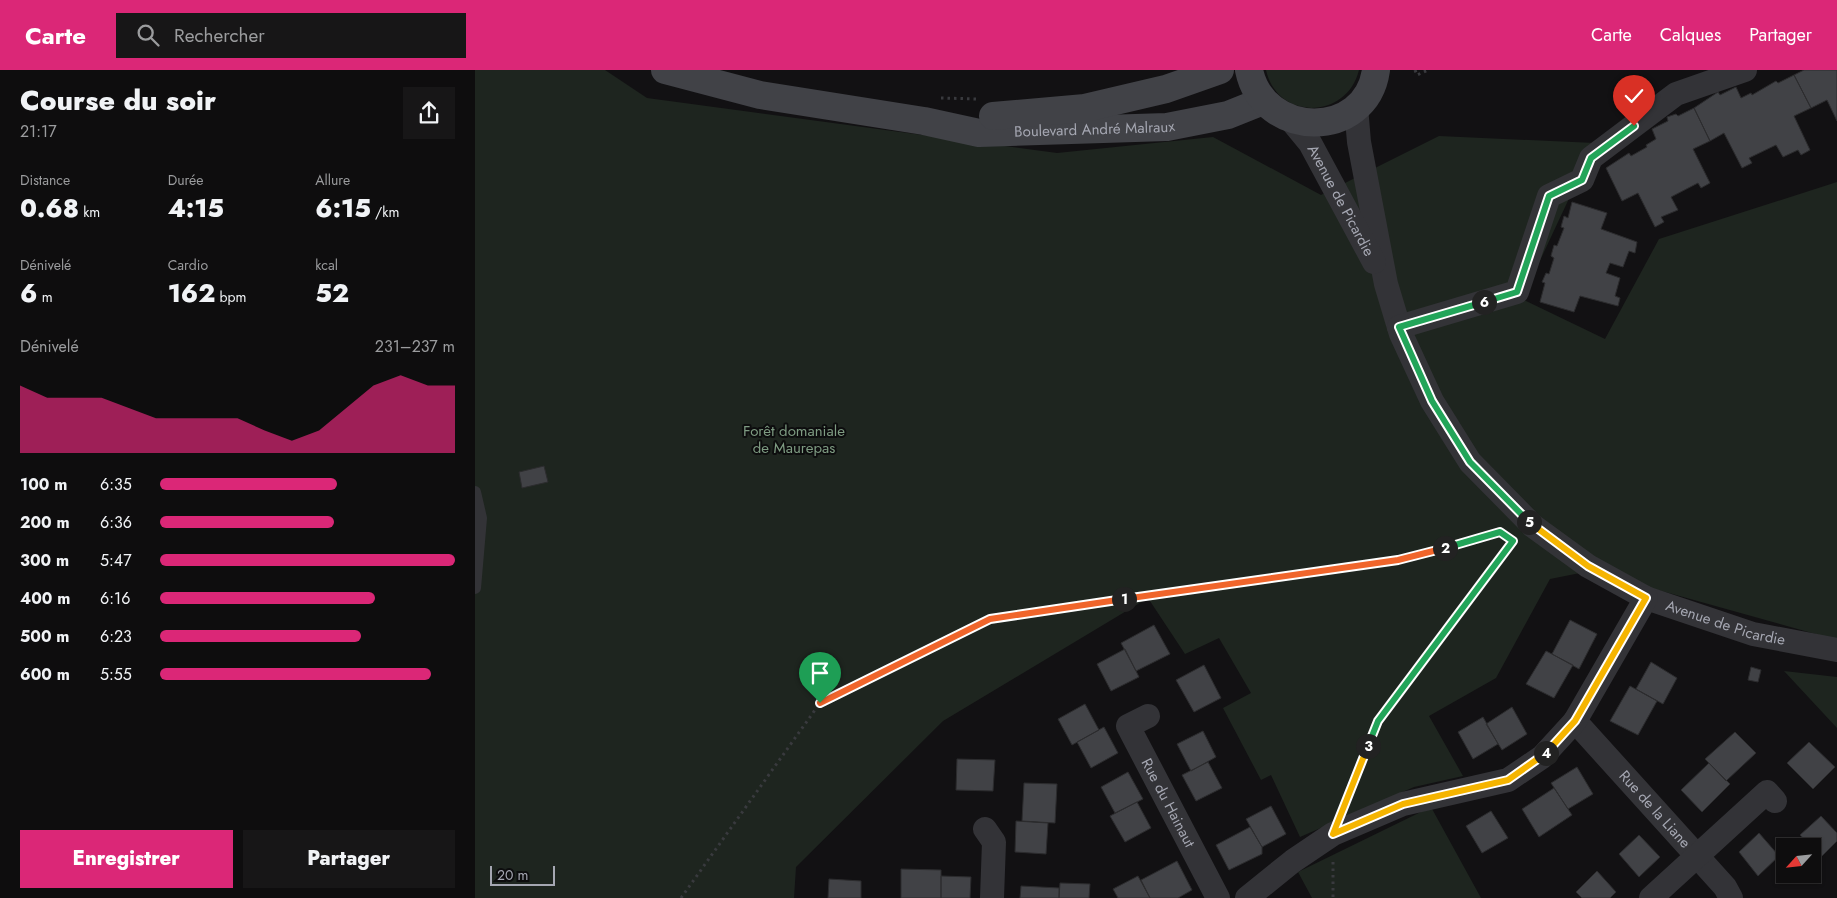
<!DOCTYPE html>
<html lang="fr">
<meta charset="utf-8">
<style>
body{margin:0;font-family:Jost,sans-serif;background:#171617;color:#f1f3f6;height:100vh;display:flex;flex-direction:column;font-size:19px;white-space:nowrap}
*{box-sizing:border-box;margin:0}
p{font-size:16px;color:#9b9c9e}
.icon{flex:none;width:28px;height:28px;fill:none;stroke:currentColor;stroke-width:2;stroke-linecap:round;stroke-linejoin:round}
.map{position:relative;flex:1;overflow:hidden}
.side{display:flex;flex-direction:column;background:#0e0d0e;width:475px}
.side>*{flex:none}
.needle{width:32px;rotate:243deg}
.tools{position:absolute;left:1301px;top:768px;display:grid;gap:10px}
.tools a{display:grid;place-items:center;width:45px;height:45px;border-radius:0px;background:#0e0d0e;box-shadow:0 1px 4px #0004,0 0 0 1px #2e2d2e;font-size:25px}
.scale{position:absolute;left:15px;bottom:12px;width:65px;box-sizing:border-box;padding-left:5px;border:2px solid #a5a7b2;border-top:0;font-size:14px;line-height:18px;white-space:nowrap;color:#a5a7b2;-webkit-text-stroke:4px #0d0d0e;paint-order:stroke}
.pin{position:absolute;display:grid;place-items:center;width:42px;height:42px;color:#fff;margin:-51px -21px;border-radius:50% 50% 50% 0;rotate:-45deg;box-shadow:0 0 5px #0007}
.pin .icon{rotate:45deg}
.km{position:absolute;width:25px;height:25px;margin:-12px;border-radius:50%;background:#222;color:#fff;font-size:14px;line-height:25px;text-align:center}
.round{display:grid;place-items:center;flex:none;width:52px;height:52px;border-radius:0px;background:#171617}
.overview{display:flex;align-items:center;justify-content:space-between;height:85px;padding:0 20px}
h1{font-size:28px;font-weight:800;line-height:38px}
.figures{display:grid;grid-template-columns:repeat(3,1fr);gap:8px;height:85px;padding:5px 20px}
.figures div{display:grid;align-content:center}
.figures b{font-size:25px;font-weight:800}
.figures small{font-size:14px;font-weight:400}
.figures p{font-size:14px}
.chart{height:140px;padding:10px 20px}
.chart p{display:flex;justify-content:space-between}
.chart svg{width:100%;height:90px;margin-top:5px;fill:#db2777;opacity:.7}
.action{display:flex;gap:10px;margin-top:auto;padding:10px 20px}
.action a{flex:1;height:58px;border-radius:0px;background:#db2777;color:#fff;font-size:20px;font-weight:800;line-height:58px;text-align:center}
.action a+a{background:#171617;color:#f1f3f6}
ul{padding:0 20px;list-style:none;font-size:16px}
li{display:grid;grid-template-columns:80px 60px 1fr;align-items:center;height:38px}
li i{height:12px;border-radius:6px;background:#db2777}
header{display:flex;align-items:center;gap:30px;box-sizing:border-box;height:70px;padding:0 25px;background:#db2777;color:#fff}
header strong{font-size:24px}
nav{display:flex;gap:28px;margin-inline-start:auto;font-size:18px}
.search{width:350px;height:45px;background:#171617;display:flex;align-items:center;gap:12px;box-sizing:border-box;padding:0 18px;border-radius:0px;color:#9b9c9e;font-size:19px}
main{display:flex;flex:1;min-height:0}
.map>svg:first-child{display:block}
.green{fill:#1e251f}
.building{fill:#414246;stroke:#2c2c2e}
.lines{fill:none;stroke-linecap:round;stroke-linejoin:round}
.path{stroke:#393a3e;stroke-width:3;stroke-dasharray:2.5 4;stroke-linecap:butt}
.lane{stroke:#333337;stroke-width:12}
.street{stroke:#333337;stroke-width:24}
.secondary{stroke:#414247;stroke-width:28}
.split-1-casing{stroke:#fff;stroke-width:10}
.split-2-casing{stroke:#fff;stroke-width:10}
.split-3-casing{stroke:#fff;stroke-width:10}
.split-4-casing{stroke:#fff;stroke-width:10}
.split-5-casing{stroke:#fff;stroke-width:10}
.split-6-casing{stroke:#fff;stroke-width:10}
.split-7-casing{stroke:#fff;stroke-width:10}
.split-1{stroke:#f0652b;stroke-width:6}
.split-2{stroke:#f0652b;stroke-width:6}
.split-3{stroke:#22a559;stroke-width:6}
.split-4{stroke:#f5b400;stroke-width:6}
.split-5{stroke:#f5b400;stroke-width:6}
.split-6{stroke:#22a559;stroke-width:6}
.split-7{stroke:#22a559;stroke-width:6}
.labels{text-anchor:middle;stroke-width:4;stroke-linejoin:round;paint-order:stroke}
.street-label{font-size:15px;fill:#a5a7b2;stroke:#0d0d0e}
.park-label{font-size:15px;fill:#7e9b82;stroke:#0d0d0e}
</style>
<header>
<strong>Carte</strong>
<div class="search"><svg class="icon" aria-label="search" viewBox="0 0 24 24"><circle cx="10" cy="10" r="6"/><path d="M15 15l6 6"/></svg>Rechercher</div>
<nav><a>Carte</a><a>Calques</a><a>Partager</a></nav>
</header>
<main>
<section class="side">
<div class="overview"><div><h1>Course du soir</h1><p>21:17</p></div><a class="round"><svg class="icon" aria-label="share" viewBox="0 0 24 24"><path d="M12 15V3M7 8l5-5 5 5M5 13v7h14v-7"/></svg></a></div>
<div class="figures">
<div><p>Distance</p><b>0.68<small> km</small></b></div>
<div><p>Durée</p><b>4:15</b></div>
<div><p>Allure</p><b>6:15<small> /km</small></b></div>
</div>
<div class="figures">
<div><p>Dénivelé</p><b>6<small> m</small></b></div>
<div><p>Cardio</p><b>162<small> bpm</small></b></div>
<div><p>kcal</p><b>52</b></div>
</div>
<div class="chart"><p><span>Dénivelé</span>231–237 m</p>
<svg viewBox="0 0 160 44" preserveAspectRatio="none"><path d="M0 44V11L10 17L20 17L30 17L40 22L50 27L60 27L70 27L80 27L90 33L100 38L110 33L120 22L130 11L140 6L150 11L160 11V44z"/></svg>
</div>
<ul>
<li><b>100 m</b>6:35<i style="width:60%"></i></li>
<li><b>200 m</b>6:36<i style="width:59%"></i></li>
<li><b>300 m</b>5:47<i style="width:100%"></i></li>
<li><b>400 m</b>6:16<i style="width:73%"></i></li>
<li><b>500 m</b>6:23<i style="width:68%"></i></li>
<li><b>600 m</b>5:55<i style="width:92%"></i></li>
</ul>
<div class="action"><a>Enregistrer</a><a>Partager</a></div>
</section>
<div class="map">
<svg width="1362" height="828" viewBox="0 0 1362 828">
<rect width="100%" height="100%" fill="#121113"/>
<path class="green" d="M0 0H130L172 28 582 83 738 67 846 125 964 66 1120 73 1047 229 1130 269 1184 169 1362 112V570L1115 501 1075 509 1021 608 954 646 988 706 939 717 825 767 796 705 786 710 748 638 776 623 744 568 710 584 673 528 468 651 321 797 319 828H0Z
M791 0H884C872 50 802 51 791 0Z
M1309 601 1362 607V658Z
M956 737 1006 828H837L823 802Z"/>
<path class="building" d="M1329 0H1362V51L1352 30 1336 38 1319 5Z
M1319 5 1336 38 1319 46 1335 80 1326 85 1323 80 1308 87 1301 75 1274 88 1277 93 1267 98 1249 63 1235 71 1219 38 1243 22 1245 25 1261 17 1266 28 1276 23 1277 25 1301 11 1303 13Z
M1219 38 1235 71 1218 79 1235 113 1226 118 1223 113 1196 127 1203 140 1186 147 1189 152 1180 157 1163 123 1147 131 1131 98 1154 83 1156 86 1172 77 1171 75 1181 69 1177 59 1193 51 1192 47 1201 44 1203 46Z
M1097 132 1132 143 1126 159 1162 172 1160 183 1154 181 1148 197 1135 193 1131 203 1145 208 1140 226 1145 228 1143 236 1105 226 1099 242 1065 232 1070 213 1067 212 1071 203 1074 204 1079 188 1076 186 1079 175 1082 176 1089 158 1086 157 1089 146 1093 148Z
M69 396 73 412 47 418 44 402Z
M1095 550 1122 564 1104 599 1077 584Z
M679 555 695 584 661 601 646 573Z
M650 579 664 607 636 621 622 594Z
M1071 581 1098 595 1079 628 1051 614Z
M1176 592 1202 608 1188 634 1161 619Z
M729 595 746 628 719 642 701 610Z
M1276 597 1286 600 1283 612 1273 610Z
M1155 616 1182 631 1163 665 1135 651Z
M610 634 624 660 597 675 583 649Z
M1037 637 1052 664 1027 680 1011 654Z
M1008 647 1023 674 998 689 983 662Z
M629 657 643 683 616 698 602 672Z
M728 661 741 687 716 701 702 674Z
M1260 662 1281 683 1251 711 1230 689Z
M1334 672 1360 697 1338 719 1312 693Z
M482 689 520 690 518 721 481 720Z
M733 692 747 718 721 731 707 705Z
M1234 693 1255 714 1227 742 1206 720Z
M1102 697 1118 724 1093 739 1076 713Z
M653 702 668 729 640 743 626 717Z
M549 713 582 714 580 753 547 751Z
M1079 718 1097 745 1064 767 1047 739Z
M662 732 676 758 650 772 635 746Z
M796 736 811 764 787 777 771 749Z
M1016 741 1033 768 1007 783 991 756Z
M1346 746 1362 763V771L1347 786 1325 765Z
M541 751 573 753 571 784 540 782Z
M775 757 787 777V784L754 800 741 775Z
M1284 763 1304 786 1283 806 1264 782Z
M1164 765 1185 787 1164 807 1144 784Z
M702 791 717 820 703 828H675L666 810Z
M426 799 466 800V828H426Z
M1122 801 1141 822 1135 828H1107L1101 822Z
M466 806 496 807 495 828H466Z
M663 806 675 828H643L638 819Z
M354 809 386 811V828H353Z
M585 813 615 814 614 828H584Z
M546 816 584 818V828H545Z"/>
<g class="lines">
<path class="path" d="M940 0 942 5 953 0
M466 28 502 29
M858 792V828
M206 828 345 633 515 549 701 521 923 490 1025 462 1038 471 903 651 869 735"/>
<path class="lane" d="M0 422 6 448 0 518"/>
<g class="street">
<path id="s1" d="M881 37 884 72 911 214 926 264 957 331 995 392 1058 456 1113 496 1171 528 1278 564 1362 580"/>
<path id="s2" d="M816 50 835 73 899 192"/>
<path d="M924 257 1042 222 1074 126 1107 110 1116 88 1201 24 1270 0"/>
<path id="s3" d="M673 646 653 656 743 828"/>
<path id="s4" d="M1100 651 1250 817 1256 828"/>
<path d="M510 759 519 772 517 828"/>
<path d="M772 828 818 791 858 764 928 734 1033 710 1067 687 1100 651 1171 528"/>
<path d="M1176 828 1292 722 1300 731"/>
</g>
<g class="secondary">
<path id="s5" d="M190 0 285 25 449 51 504 63 692 57 753 45 788 31"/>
<path d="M774 0C788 69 891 71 901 0"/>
<path d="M518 46 610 38 691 19 745 0"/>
</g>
</g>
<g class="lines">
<g class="split-1-casing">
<path id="split-1" d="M345 633 515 549 649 529"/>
</g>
<g class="split-2-casing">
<path id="split-2" d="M649 529 923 490 970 478"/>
</g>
<g class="split-3-casing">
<path id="split-3" d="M893 676 903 651 1038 471 1025 462 970 478"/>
</g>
<g class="split-4-casing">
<path id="split-4" d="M893 676 858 764 928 734 1033 710 1071 683"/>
</g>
<g class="split-5-casing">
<path id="split-5" d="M1054 452 1113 496 1171 528 1100 651 1071 683"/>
</g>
<g class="split-6-casing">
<path id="split-6" d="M1009 232 924 257 957 331 995 392 1054 452"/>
</g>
<g class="split-7-casing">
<path id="split-7" d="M1009 232 1042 222 1074 126 1107 110 1116 88 1159 56"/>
</g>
<use href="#split-1" class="split-1"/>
<use href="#split-2" class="split-2"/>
<use href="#split-3" class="split-3"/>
<use href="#split-4" class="split-4"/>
<use href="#split-5" class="split-5"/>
<use href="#split-6" class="split-6"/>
<use href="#split-7" class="split-7"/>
</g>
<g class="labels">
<g class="street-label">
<text dy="5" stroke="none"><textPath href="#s5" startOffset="436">Boulevard André Malraux</textPath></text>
<text dy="5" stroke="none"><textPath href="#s2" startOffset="95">Avenue de Picardie</textPath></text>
<text dy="5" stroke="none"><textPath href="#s1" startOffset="685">Avenue de Picardie</textPath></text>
<text dy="5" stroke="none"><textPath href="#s3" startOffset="109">Rue du Hainaut</textPath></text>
<text dy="5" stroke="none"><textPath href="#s4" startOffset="119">Rue de la Liane</textPath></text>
</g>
<g class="park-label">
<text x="319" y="366">Forêt domaniale<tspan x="319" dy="17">de Maurepas</tspan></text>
</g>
</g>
</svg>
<div class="tools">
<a><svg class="needle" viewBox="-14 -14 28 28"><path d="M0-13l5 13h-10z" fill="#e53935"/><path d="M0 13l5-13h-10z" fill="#9b9c9e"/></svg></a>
</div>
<div class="scale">20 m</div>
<div class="pin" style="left:345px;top:633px;background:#1e9e55"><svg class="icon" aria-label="arrive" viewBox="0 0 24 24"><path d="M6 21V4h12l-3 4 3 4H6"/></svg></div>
<div class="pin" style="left:1159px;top:56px;background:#d93025"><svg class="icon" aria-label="check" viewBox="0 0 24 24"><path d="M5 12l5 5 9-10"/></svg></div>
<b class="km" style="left:649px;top:529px">1</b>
<b class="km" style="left:970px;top:478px">2</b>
<b class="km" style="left:893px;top:676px">3</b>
<b class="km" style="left:1071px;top:683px">4</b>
<b class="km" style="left:1054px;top:452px">5</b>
<b class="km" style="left:1009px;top:232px">6</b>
</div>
</main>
